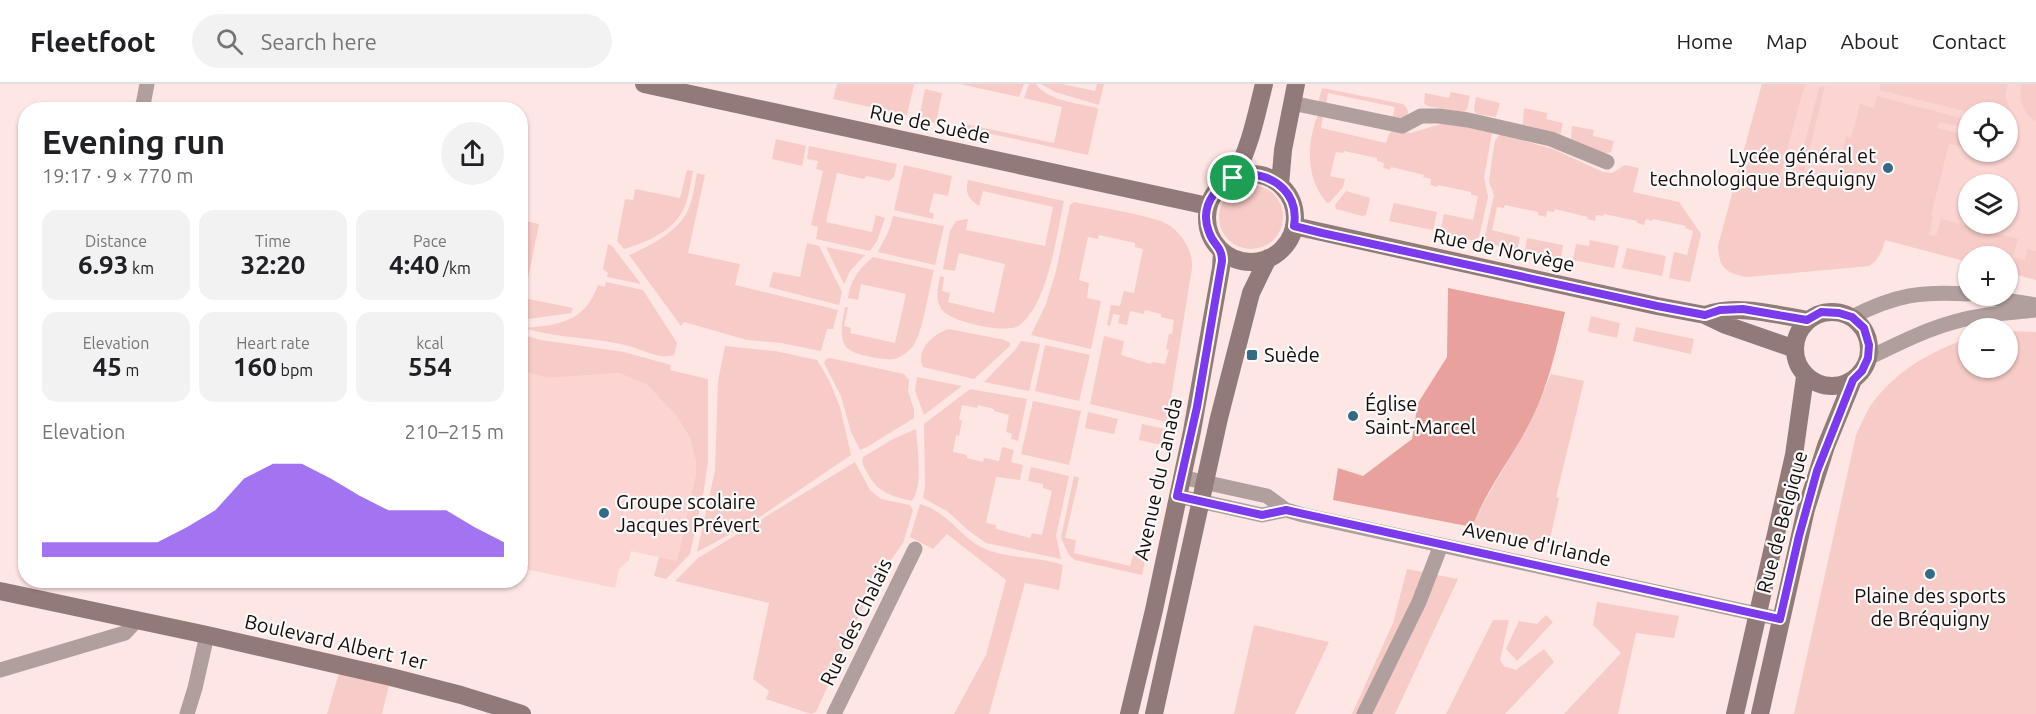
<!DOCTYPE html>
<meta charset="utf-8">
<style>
body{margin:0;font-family:Ubuntu,sans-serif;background:#f2f2f2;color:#202124;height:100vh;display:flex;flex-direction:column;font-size:22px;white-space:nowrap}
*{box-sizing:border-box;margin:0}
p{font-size:20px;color:#757577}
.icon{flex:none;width:33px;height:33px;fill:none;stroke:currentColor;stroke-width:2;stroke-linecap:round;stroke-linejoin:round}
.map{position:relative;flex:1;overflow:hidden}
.panel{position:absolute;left:18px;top:18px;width:510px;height:486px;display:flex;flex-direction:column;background:#fff;border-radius:24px;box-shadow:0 2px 4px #0004}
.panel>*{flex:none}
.fabs{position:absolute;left:1958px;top:18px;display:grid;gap:12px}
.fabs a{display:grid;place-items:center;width:60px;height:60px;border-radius:50%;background:#fff;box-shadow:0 2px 4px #0004;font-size:30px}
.pin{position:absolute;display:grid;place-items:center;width:51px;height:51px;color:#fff;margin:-26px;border:3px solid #fff;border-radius:50%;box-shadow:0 2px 6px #0007}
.round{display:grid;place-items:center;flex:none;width:63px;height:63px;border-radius:32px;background:#f2f2f2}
.overview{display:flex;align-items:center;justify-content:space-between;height:102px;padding:0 24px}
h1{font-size:33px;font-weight:700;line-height:45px}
.stats{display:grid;grid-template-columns:repeat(3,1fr);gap:9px;height:102px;padding:6px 24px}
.stats div{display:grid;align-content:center;border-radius:15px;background:#f2f2f2;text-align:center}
.stats b{font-size:26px;font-weight:700}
.stats small{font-size:16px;font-weight:400}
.stats p{font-size:16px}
.chart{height:168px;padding:12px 24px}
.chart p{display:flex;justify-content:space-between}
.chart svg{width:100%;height:108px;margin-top:6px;fill:#7c3aed;opacity:.7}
header{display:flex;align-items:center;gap:36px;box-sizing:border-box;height:84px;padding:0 30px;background:#fff;border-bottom:2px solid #e0e0e0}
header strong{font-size:28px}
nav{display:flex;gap:33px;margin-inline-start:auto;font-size:21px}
.search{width:420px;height:54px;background:#f2f2f2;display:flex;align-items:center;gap:15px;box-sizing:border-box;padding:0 21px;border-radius:33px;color:#757577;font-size:22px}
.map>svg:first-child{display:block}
.built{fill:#fcd5d2;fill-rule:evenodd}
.green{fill:#f7cbc7}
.forest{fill:#e8a19c}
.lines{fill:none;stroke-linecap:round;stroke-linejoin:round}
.street{stroke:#b09f9d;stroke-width:15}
.secondary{stroke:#927a78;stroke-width:18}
.route-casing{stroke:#fff;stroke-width:12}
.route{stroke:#7c3aed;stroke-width:8}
.poi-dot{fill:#356a86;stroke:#f9f9f9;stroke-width:2}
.labels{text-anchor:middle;stroke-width:4.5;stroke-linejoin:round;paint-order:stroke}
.street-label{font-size:20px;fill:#180c0b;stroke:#f9f9f9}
.poi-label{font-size:20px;fill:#180c0b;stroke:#f9f9f9;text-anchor:start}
</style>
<header>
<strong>Fleetfoot</strong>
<div class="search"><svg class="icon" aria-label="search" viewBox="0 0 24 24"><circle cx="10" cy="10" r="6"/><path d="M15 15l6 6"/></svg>Search here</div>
<nav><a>Home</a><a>Map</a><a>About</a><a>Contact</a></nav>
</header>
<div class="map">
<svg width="2036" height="630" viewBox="0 0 2036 630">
<rect width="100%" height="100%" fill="#fee6e4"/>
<path class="built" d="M1762 0H2036V196L2007 188V172H1968V178L1885 156 1882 168 1876 177 1869 182 1746 193 1730 189 1721 180 1718 162ZM1968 28H2007V68H1968ZM1968 100H2007V140H1968Z
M521 287 548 294 619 289 646 300 676 331 690 354 696 378V390L677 477 631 467 629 476 619 485 615 504 521 484Z"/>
<path class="green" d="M837 0H914L907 31 833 15Z
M960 0H1024L1019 13Z
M1029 0H1036C1048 17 1078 19 1097 24L1098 26 1088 71 964 44 965 40 1054 59 1062 23 1024 14Z
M1041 0H1062L1095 7 1097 0H1104L1099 21 1055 8Z
M1762 0H1805L1780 92 1832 106 1846 53 1851 54 1860 20 1874 24 1877 12 1968 36V45L1939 38 1937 44 1965 51 1964 63 1949 60 1931 131 1933 132 1929 151 1936 152 1941 135 2018 155 2013 173 2025 176 2028 165 2036 167V196L2007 188V172H1968V178L1885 156C1881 167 1879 174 1869 182L1746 193C1726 188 1719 184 1718 162Z
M1881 0H2008L2005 11 2013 34 2010 39 2007 38V28H1968L1879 6Z
M2021 0H2036V37C2022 29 2019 16 2021 0Z
M1823 2H1825L1804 88 1798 85 1819 4Z
M1322 4 1403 20C1408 25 1409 27 1407 34L1392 36 1395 23 1328 9 1326 20 1318 19Z
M925 5 942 9 936 39 919 35Z
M1451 8 1470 12 1467 25 1464 28 1427 22 1424 19 1425 9 1449 14Z
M1476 13 1500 19 1496 33 1476 30 1474 26Z
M1524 24 1547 29 1546 35 1563 39 1560 52 1523 41Z
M1318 31 1323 32 1321 44 1386 59 1389 50 1392 47 1411 49 1447 38 1492 49 1484 93 1488 113 1479 153 1475 156H1471L1440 149 1444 130 1473 136 1478 112 1471 111V108L1438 101 1437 103 1430 101 1431 95 1423 93 1424 91 1391 83 1390 86 1383 84 1384 79 1377 77V74L1344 67 1343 69 1336 68 1330 92 1345 95 1343 103 1330 118 1327 119C1306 96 1306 59 1318 31Z
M1572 42 1594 46 1593 52 1614 57 1611 68 1605 70 1571 56Z
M1500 50 1553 65 1603 88 1612 89 1625 81 1639 84 1633 108 1679 118 1701 150 1690 198 1669 194 1674 168 1687 171 1693 147 1685 144 1686 142 1653 135 1652 137 1646 135 1644 141 1637 139V137L1604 130 1603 132 1596 131 1595 137 1587 135 1588 133 1555 125 1554 128 1547 127 1546 133 1538 131V128L1505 121 1504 124 1497 123 1492 146 1520 153 1517 166 1487 159 1484 156 1494 111 1489 98 1492 74 1495 57Z
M776 55 806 62 802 82 772 75Z
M809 62 897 80 894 93 889 97 867 92 864 95 837 89 826 138 872 148 876 131 885 134 877 157 870 167 816 155 818 143 811 141 823 87 816 85 818 77 807 75Z
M904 81 952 92 948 112 934 109 929 128 934 130 933 135 894 126Z
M687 86 693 87C690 100 689 116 682 128 671 148 645 159 624 165L617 157 625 115 633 116 635 105 680 114Z
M697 89 705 91 688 169 740 180 735 201 838 226 833 245H827L821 267 781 259 747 256 684 238 681 242 629 171C648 163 675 149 686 130 693 118 694 102 697 89Z
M968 96 1064 117C1056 152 1049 217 1020 241 1009 251 952 238 943 227 934 216 938 204 940 192L944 193 942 207 950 209 948 218 994 229 1005 180 959 169 955 187 943 185 950 147 956 137 968 135 966 146 1045 162 1053 123 983 107 979 122C968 115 965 109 968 96Z
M1219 133a32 32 0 1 1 64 0a32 32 0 1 1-64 0Z
M1346 107 1370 114 1366 131 1362 132 1336 125 1335 121Z
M1074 118C1095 123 1153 131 1169 141 1183 151 1193 167 1192 184L1167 338 1090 320 1104 252 1124 257 1121 271 1151 280 1152 278 1165 280 1169 266 1166 265 1169 250H1172L1174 236 1161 233V230L1145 226 1144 230 1130 227 1127 241 1118 239 1120 231 1113 230 1110 242 1107 241 1111 221 1120 222 1124 207 1134 209 1143 165 1135 163V159L1099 151 1098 155 1088 153 1079 196 1089 199 1087 214 1101 217 1091 265 1031 251 1046 220 1056 187 1070 121Z
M1394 119 1437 128 1433 146 1389 137Z
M893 132 944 142 935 181 878 168 889 146Z
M520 136 539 140 524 214 573 224 571 229 521 236Z
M1527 154 1563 161 1561 174 1525 167Z
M1590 156 1619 162 1614 184 1573 176 1576 160 1589 162Z
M807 159 819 162 842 208 839 221 769 203 773 188 800 193Z
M608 160 612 162 641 200 607 193 608 189 603 185Z
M826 163 865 171 850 187 844 200Z
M1627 164 1666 172 1662 192 1622 184Z
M873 173 934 186C929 203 923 249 913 262 909 267 902 273 895 275 886 277 852 271 846 263 838 252 843 235 845 223H848L844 242 851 244 850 249 895 259 906 210 861 200 858 216 848 214C850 196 860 184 873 173Z
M606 198 643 206 677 259 674 271C661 275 650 269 638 265 601 252 561 256 524 244 559 241 585 238 598 201L605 203Z
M1591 232 1620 239 1617 254 1589 248 1588 246Z
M1636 243 1694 255 1691 270 1633 257Z
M949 245 1005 256 1010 259V262L974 295 923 283C915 266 934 249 949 245Z
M2007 247 2036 248V630H1794L1856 351C1861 341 1865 330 1871 321 1895 287 1930 268 1968 254V284H2007Z
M520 250 541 256 624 268 671 281 670 286 708 295V377L704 405 690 470 666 495 654 492 659 473 677 477 696 390V378L690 354 676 331 646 300 619 289 548 294 521 287Z
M1021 257 1040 260 1029 307 984 298 1015 266Z
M1045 261 1090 271 1079 317 1035 307Z
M725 262 775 267 817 276 829 296 840 323 851 371 754 437 697 468 715 387 718 297Z
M830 274 904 290 909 296 908 307 914 326V334L867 363 860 366 851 348 841 312 824 279 826 275Z
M1551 290 1584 297 1556 413 1559 414 1549 460 1472 443C1479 425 1489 410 1498 394 1518 360 1537 326 1551 290Z
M917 293 962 302 924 331 915 307Z
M970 305 1027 315 1018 357 1011 355 1012 350 1006 348 1009 331 994 327V325L978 321 977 324 962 321 959 335 962 337 959 352 956 351 953 368 967 371V374L983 378 984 374 999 377 1002 363 1014 366 1011 378 1023 381 1020 396 996 393 986 439 996 441V445L1030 454 1032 449 1042 451 1052 407 1043 404V400L1028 397 1031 383 1069 392 1056 452 1061 475 986 459 969 447 947 427 923 414 925 403 924 340Z
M1033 317 1081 327 1069 381 1021 370Z
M1088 328 1118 335 1114 350 1085 344Z
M1142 340 1165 345 1162 361 1139 356Z
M916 345C917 361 924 407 911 417 892 412 878 409 868 390 865 384 861 380 863 373L893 355Z
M855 378 870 406 881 415 910 421 913 426 903 459 873 501 816 628 811 630 766 615 769 607 753 595 769 519 675 497 698 474Z
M1074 392 1079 394 1065 454 1076 456 1074 469 1130 482 1134 469 1146 472 1142 491 1075 476 1069 471 1061 454Z
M920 420C949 428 960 454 985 465 1009 475 1038 472 1063 481L1059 506 1025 499 989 630H954L986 571 1006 496 947 450 933 465 910 453Z
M1407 485 1458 495 1395 630H1352L1393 539Z
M1597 518 1679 532 1674 554 1636 549 1618 630H1564L1621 569 1593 541Z
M1546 531 1553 538 1517 577 1506 565 1519 537 1537 540Z
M1493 536H1509L1500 576 1504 582 1516 586 1544 565 1554 578 1505 630H1446Z
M1254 541 1329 558 1295 630H1234Z
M341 582 391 593 382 630H327Z"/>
<path class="forest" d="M1448 204 1565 228C1556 265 1549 300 1532 334 1514 371 1487 404 1472 443L1333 416 1338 384 1363 392 1412 355 1418 319 1447 273Z"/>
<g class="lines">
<path class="street" d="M1292 19 1402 42 1421 32H1439L1468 36 1551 55 1607 78
M142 26 147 0
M1980 212 2036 221
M1852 233C1895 211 1920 207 1968 210
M1868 274C1896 261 1924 246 1954 238 1981 230 2008 229 2036 226
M1181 393 1267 412 1286 426 1303 431 1780 535
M1177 412 1262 431 1286 426
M0 586 125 549 137 536
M187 630 195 604 207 551
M834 630 915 465
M1364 630 1419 518 1441 461"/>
<path class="secondary" d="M644 0 1208 122
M1207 134a44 44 0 1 1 88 0a44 44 0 1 1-88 0Z
M1233 94C1250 65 1256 32 1264 0
M1280 101 1283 66 1296 0
M1294 142 1657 222 1705 231 1726 241 1795 265
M1795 265a37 37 0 1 1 74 0a37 37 0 1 1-74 0Z
M1705 231C1739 220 1773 230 1807 236
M0 507 207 551 391 593 461 611 522 630
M1129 630 1154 526 1192 347 1221 184 1222 168
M1154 630 1219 334 1251 209 1268 174
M1735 630 1794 371 1805 293
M1760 630 1806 425 1826 362 1853 296"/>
</g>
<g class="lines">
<g class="route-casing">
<path id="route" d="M1248 90C1277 92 1299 111 1294 142L1322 149 1657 222 1705 231 1720 226 1743 225 1807 236 1821 228 1839 229 1852 233 1864 244 1869 261 1868 274 1862 287 1853 296 1817 387 1799 452 1780 535 1286 426 1262 431 1177 412 1197 323 1222 177C1222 162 1213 161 1209 148 1198 120 1220 94 1248 90Z"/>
</g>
<use href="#route" class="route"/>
</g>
<g class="poi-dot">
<circle cx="1888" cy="84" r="6"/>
<rect x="1246" y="265" width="12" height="12" rx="3"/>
<circle cx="1353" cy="332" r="6"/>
<circle cx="604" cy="429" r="6"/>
<circle cx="1930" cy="490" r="6"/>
</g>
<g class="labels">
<g class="street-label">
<text transform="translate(930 40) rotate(12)" y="7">Rue de Suède</text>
<text transform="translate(1504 166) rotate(12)" y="7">Rue de Norvège</text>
<text transform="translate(1158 395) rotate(-78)" y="7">Avenue du Canada</text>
<text transform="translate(1782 438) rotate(-75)" y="7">Rue de Belgique</text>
<text transform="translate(1537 460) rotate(12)" y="7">Avenue d'Irlande</text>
<text transform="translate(856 538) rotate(-64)" y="7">Rue des Chalais</text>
<text transform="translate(336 558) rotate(13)" y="7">Boulevard Albert 1er</text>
</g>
<g class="poi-label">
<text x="1876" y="79" text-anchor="end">Lycée général et<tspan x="1876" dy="23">technologique Bréquigny</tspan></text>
<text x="1264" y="278">Suède</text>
<text x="1365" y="327">Église<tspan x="1365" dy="23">Saint-Marcel</tspan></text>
<text x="616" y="425">Groupe scolaire<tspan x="616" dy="23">Jacques Prévert</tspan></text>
<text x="1930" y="519" text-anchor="middle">Plaine des sports<tspan x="1930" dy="23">de Bréquigny</tspan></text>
</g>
</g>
</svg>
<div class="fabs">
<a><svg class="icon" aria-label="locate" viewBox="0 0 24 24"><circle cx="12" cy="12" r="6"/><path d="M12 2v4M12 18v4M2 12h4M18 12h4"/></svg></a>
<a><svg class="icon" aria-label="layers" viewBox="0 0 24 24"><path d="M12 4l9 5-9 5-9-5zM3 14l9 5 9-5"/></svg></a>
<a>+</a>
<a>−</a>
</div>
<div class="pin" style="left:1233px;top:94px;background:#1e9e55"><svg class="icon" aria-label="arrive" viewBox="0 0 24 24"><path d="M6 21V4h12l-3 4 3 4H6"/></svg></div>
<section class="panel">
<div class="overview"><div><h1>Evening run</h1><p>19:17 · 9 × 770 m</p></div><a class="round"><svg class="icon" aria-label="share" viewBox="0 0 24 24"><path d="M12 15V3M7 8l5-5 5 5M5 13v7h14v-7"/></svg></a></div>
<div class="stats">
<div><p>Distance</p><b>6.93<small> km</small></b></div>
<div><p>Time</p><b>32:20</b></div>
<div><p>Pace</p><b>4:40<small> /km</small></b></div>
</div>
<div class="stats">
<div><p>Elevation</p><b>45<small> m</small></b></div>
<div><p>Heart rate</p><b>160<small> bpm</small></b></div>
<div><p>kcal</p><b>554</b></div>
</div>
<div class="chart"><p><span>Elevation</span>210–215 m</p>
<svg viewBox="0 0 160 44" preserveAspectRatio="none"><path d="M0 44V38L10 38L20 38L30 38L40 38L50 32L60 25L70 12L80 6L90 6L100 12L110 19L120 25L130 25L140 25L150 32L160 38V44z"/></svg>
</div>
</section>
</div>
